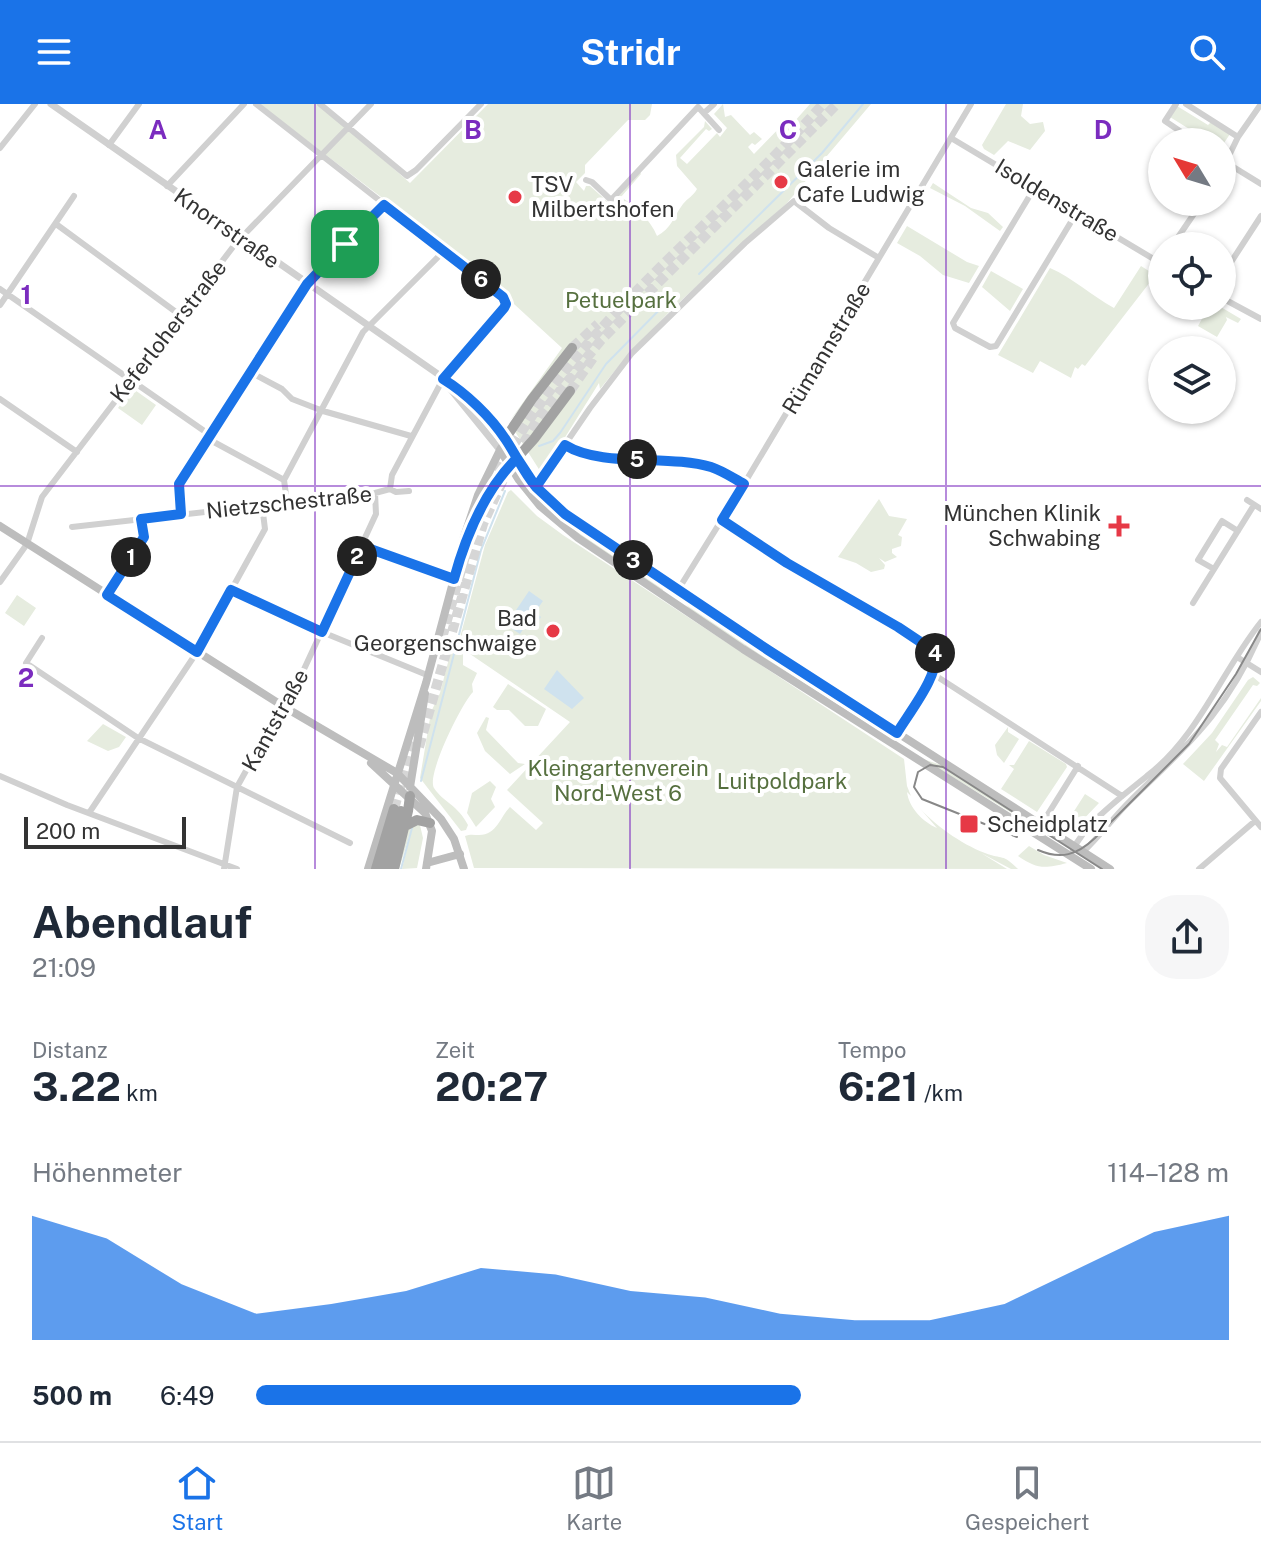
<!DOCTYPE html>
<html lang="de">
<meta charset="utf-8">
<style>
body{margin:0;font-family:"Public Sans",sans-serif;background:#f6f6f7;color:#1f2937;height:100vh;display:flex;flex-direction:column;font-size:30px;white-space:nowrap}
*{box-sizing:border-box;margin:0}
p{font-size:26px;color:#747a83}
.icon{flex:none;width:44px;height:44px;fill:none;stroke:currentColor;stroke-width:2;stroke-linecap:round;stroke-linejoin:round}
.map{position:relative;height:765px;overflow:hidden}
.side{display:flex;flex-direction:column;background:#fff;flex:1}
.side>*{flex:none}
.needle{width:52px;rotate:308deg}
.controls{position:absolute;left:1148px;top:24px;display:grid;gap:16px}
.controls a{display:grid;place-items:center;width:88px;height:88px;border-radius:50%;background:#fff;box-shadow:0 2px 6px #0004;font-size:40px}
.scale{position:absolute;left:24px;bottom:20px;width:162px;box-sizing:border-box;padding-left:8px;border:4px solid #333;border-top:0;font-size:22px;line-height:28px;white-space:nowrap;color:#333;-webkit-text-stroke:6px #fff;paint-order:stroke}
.pin{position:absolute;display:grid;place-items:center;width:68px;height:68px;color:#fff;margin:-34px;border-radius:16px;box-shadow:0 4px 12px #0006}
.km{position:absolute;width:40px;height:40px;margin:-20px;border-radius:50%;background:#222;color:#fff;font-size:22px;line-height:40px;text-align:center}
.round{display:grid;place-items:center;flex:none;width:84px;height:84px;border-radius:32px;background:#f6f6f7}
.summary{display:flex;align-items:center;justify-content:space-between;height:136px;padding:0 32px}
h1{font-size:44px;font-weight:700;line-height:60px}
.stats{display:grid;grid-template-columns:repeat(3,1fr);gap:12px;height:136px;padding:8px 32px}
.stats div{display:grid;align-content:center}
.stats b{font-size:40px;font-weight:700}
.stats small{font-size:22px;font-weight:400}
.stats p{font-size:22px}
.chart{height:224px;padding:16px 32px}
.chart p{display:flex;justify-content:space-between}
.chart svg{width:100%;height:144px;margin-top:8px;fill:#1a73e8;opacity:.7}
ul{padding:0 32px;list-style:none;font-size:26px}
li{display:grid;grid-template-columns:128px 96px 1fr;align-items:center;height:60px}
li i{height:20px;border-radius:10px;background:#1a73e8}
header{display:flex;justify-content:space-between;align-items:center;height:104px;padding:0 32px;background:#1a73e8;color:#fff;font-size:36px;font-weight:700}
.dock{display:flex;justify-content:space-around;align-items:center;height:112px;border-top:2px solid #e0e1e3;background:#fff;font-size:22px;color:#747a83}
.dock a{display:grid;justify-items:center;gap:4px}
.dock .active{color:#1a73e8}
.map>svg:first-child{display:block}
.green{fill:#e6ecdf}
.water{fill:#cfe2ee}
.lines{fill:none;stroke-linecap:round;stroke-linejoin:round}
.stream{stroke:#cfe2ee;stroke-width:2}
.trunk-tunnel{stroke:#d6d6d6;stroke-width:10;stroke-dasharray:10 5;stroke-linecap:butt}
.minor{stroke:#d0d0d0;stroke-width:6}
.tertiary{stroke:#d0d0d0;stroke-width:7}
.secondary{stroke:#bdbdbd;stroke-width:8}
.trunk{stroke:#a2a2a2;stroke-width:10}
.tram{stroke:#888;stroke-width:2}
.route-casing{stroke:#fff;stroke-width:16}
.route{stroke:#1a73e8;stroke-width:10}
.grid{fill:none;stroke:#7b2cbf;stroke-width:2;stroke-opacity:0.55}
.poi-dot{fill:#e63946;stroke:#fff;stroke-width:3}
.labels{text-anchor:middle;stroke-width:8;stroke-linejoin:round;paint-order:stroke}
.poi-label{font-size:22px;fill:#333;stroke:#fff;text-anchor:start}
.street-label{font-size:22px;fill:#333;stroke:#fff}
.park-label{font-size:22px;fill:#56703f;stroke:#fff}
.grid-label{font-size:26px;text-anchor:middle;font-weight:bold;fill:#7b2cbf;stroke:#fff;stroke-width:8;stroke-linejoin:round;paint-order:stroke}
</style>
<header><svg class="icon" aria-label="menu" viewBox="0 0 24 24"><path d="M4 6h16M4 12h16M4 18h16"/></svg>Stridr<svg class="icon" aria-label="search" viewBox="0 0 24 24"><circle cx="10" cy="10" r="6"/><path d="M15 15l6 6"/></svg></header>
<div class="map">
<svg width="1261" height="765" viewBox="0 0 1261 765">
<rect width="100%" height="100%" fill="#fff"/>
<path class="green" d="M259 0H320L410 79 488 0H652L650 11 645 16H628L585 61V69L576 78 584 87 586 82H590L608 98 614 96 640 68 641 70 621 93C636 103 650 115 657 132 671 125 674 112 683 100 688 94 693 92 697 85L677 62 676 51 704 23 705 17 712 25 709 27 706 25 680 54 687 60 717 29 720 33 727 24 714 10 723 0 725 13 731 11 750 31 754 28 762 35 755 41 752 39 748 43 754 50 789 14 794 18 810 0H871L787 99 672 205 627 252 600 285 599 279 542 370 514 326 530 292 509 318 562 244 502 189 444 141 386 101 385 96Z
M1006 0H1023L1021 12 1030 20 1043 18 1045 27 1030 46 1008 37 994 51 984 45 982 41Z
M1177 2 1208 21 1211 18 1230 30 1222 42V38H1205L1201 35 1202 33 1170 13Z
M933 79 971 104 988 109 1003 123 1000 127 965 102 930 84Z
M907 122 967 158 979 162 969 179 943 171 920 152 897 139Z
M1141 162 1155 171 1154 173 1085 262 1082 260 1078 265 1075 263 1071 274 1040 257 1033 269 998 251 1050 164C1073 174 1092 192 1114 204Z
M991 167 1023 185 1010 207 982 183Z
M1209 202H1219L1241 215 1238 219 1226 213 1227 216 1217 233 1198 222Z
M132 284 156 301 142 321 118 304Z
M511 386 537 412 563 431 904 655 907 682 911 692 907 688C909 704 923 718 937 724L917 701C933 720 961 740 985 749 1003 756 1002 749 1018 765H1011L981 749 1007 765 474 764 465 732C470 730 474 731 479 731 497 731 500 713 510 703L536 726 543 719 507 686 570 618 470 550 463 548V561L477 569 472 580 473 588C462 599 426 671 434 684 444 699 457 700 468 721L466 726 461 727 420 674 431 608 440 589 452 543 458 541 485 441 508 388Z
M879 395 889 412 907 415 898 431 902 433 901 442 892 445V449L897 453 885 458 879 454 885 461 884 465 871 468 856 459 838 453Z
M563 413 666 481 662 487 579 431 561 415Z
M678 490 832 591 829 596 691 507Z
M17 491 36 504 24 522 5 509Z
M1253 573 1260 579 1257 582 1253 581 1215 636 1219 640 1216 648 1222 641 1227 643 1261 594V597L1204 677 1183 660 1212 629 1248 576Z
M508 580 546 605 538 622H525L509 606H497L493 603Z
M486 613 489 614 486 626 518 659 525 660 510 670 485 647 477 629Z
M103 620 126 633 119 643 108 647 87 637Z
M1008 623V628L1019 635 1004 659 997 651 995 641Z
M1029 637 1066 660 1067 663 1037 708 1001 685 1014 665 1009 661H1014Z
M923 655 947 663 1057 734 1056 736 1061 739Z
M490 677 496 683 491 695 495 703 476 723 467 709 472 689Z
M1085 690 1099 699 1078 721 1069 715Z
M419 717 423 734 417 764 402 765 412 723 399 765H396L407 725Z
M1029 742 1044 751 1067 759C1044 765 1037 765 1018 752Z"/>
<path class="water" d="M529 487 543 497 531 514 536 509 541 513 535 522 528 518 520 530 506 521Z
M557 566 584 594 572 605 544 585Z"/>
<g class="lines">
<path class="stream" d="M699 170 822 49 863 0
M539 342 553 337 560 329 606 260 674 191
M421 677 481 446 505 387
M401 765 412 724"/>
<path class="trunk-tunnel" d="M572 244 598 220
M570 287 593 254
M516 352 539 313 601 236 837 0
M492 382C565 227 712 126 823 0
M442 534 466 449
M419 643 483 420 506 369
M394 705 417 622"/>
<path class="minor" d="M256 0 503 193 506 200 443 275 392 371 390 385
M320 0 407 72 416 66 481 0
M1176 0 1165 17 1196 38
M1186 0 1238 33
M698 3 719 26
M704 9 714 0
M951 34 1162 160
M109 41 139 0
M0 44 35 0
M1222 56 1261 80
M1222 66 1238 33 1261 0
M586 76 592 78 611 96 698 3
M167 82 244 0
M1035 83 953 219 955 224 990 243 996 242 1077 108
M56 120 180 211
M1172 142 1202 98
M1222 172 1261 112
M0 185 210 331 212 337 284 376
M1222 194 1261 215
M0 201 74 92
M250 268 282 285 292 295 323 307 411 332
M0 295 77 348
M565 341 585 350 708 362 744 380
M536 383 590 304 632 249 745 139 794 97 829 124 879 154
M1247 396 1261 405
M287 398 284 376 363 228 445 146
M181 410 179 380 303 186 313 173 384 101
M722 416 787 459 898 523 934 547C943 567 908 610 897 629
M72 423 375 389 390 385 396 388 409 387
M362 442 454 475
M1214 465 1198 456 1222 417 1238 427
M0 478 27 440 42 393 236 139 371 0
M231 486 322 528 427 571
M678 486 744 380 971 0
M107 491 144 433 141 415
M1193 499 1254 401
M42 534 26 559 138 634 350 739
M1237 553 1261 568
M933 570 1122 692
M1261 608 1221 665 1220 674 1261 723
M0 672 67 701 237 765
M89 709 197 548 265 425 262 401
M1048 710 1078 662
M1073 746C1085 719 1124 691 1147 672 1199 632 1221 568 1261 518
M1083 748C1099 733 1113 714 1129 698 1189 639 1227 608 1261 528
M224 765 237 683 267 629 286 604 376 410 375 389
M1199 765 1255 717"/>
<path class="tertiary" d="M51 0 455 282 505 335
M444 277 500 346"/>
<path class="secondary" d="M505 335 536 383 565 410 768 546 1110 765
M500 346 519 376 540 402 578 434 743 545 1091 765
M0 422 286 604 397 669 441 715 454 735 464 765
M462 439 478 391 501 344
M371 659 425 709 432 727 426 765
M410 683 425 590
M427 759 460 750
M368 765 426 579 456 467 484 395 511 360"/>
<path class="trunk" d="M505 335 532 295 572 244
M517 354 534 335 570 287
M405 722 417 716 430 719
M376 765 394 705
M384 765 401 707
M394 765 408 707 410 692"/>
<path class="tram" d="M1017 733 922 695 914 683 918 668 930 661 943 663 1102 765
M1038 746C1061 756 1077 751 1095 734L1189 640 1236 570 1261 525"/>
</g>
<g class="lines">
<g class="route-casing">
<path id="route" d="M345 140 307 180 179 380 181 410 141 415 144 433 107 491 197 548 231 486 322 528 362 442 454 475C466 431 484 387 517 354L536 383 565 410 768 546 897 629C908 610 943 567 934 547L898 523 787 459 722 416 744 380C733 374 723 367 711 363 669 350 602 364 565 341L536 383C524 369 516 351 506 336 491 313 466 289 443 275L504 204 506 200 503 193 384 101 345 140"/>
</g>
<use href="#route" class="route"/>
</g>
<path class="grid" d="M315 0V765M630 0V765M946 0V765M0 382H1261"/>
<g class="poi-dot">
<circle cx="781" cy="78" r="8"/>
<circle cx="515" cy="93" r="8"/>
<path d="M1115 410h8v8h8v8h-8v8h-8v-8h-8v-8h8z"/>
<circle cx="553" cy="527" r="8"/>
<rect x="959" y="710" width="20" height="20" rx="4"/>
</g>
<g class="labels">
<g class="poi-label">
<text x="797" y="73">Galerie im<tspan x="797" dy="25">Cafe Ludwig</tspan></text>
<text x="531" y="88">TSV<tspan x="531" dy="25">Milbertshofen</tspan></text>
<text x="1101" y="417" text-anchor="end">München Klinik<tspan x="1101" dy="25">Schwabing</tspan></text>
<text x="537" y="522" text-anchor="end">Bad<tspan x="537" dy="25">Georgenschwaige</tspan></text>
<text x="987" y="728">Scheidplatz</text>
</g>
<g class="street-label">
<text transform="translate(1057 96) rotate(31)" y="8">Isoldenstraße</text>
<text transform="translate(227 124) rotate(35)" y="8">Knorrstraße</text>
<text transform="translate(168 227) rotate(-52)" y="8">Keferloherstraße</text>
<text transform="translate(826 244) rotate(-59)" y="8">Rümannstraße</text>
<text transform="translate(289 398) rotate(-6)" y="8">Nietzschestraße</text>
<text transform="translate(275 616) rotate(-61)" y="8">Kantstraße</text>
</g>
<g class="park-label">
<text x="621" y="204">Petuelpark</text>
<text x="618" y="672">Kleingartenverein<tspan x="618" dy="25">Nord-West 6</tspan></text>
<text x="782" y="685">Luitpoldpark</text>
</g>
</g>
<g class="grid-label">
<text x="158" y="35">A</text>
<text x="473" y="35">B</text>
<text x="788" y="35">C</text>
<text x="1103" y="35">D</text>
<text x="26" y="200">1</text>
<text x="26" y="583">2</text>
</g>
</svg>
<div class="controls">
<a><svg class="needle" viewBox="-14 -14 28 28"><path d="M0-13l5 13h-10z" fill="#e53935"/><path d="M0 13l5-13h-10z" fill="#747a83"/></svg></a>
<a><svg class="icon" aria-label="locate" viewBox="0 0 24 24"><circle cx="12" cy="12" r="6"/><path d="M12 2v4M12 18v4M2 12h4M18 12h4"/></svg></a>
<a><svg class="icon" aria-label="layers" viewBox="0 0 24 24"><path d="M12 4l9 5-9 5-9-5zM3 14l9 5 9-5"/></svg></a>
</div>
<div class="scale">200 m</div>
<div class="pin" style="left:345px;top:140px;background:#1e9e55"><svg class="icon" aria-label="arrive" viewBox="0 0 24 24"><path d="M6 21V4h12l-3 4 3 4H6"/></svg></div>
<b class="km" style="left:131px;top:453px">1</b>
<b class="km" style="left:357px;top:452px">2</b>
<b class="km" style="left:633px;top:456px">3</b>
<b class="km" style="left:935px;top:549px">4</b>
<b class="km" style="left:637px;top:355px">5</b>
<b class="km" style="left:481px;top:175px">6</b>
</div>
<section class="side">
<div class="summary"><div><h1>Abendlauf</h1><p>21:09</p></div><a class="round"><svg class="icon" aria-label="share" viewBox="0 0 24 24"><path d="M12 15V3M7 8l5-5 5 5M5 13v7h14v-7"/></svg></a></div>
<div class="stats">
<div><p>Distanz</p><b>3.22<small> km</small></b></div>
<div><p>Zeit</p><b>20:27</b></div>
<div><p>Tempo</p><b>6:21<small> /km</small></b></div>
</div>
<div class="chart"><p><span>Höhenmeter</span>114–128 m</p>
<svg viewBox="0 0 160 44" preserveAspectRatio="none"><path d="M0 44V6L10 13L20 27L30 36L40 33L50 29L60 22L70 24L80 29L90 31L100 36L110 38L120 38L130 33L140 22L150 11L160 6V44z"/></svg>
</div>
<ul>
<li><b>500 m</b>6:49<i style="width:56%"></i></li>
</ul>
</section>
<nav class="dock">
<a class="active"><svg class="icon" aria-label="home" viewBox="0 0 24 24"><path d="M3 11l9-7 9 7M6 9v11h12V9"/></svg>Start</a>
<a><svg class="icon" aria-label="map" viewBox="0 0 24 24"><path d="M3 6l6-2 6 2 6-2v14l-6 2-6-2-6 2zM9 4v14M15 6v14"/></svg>Karte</a>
<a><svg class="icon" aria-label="saved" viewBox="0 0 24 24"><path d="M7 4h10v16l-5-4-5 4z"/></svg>Gespeichert</a>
</nav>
